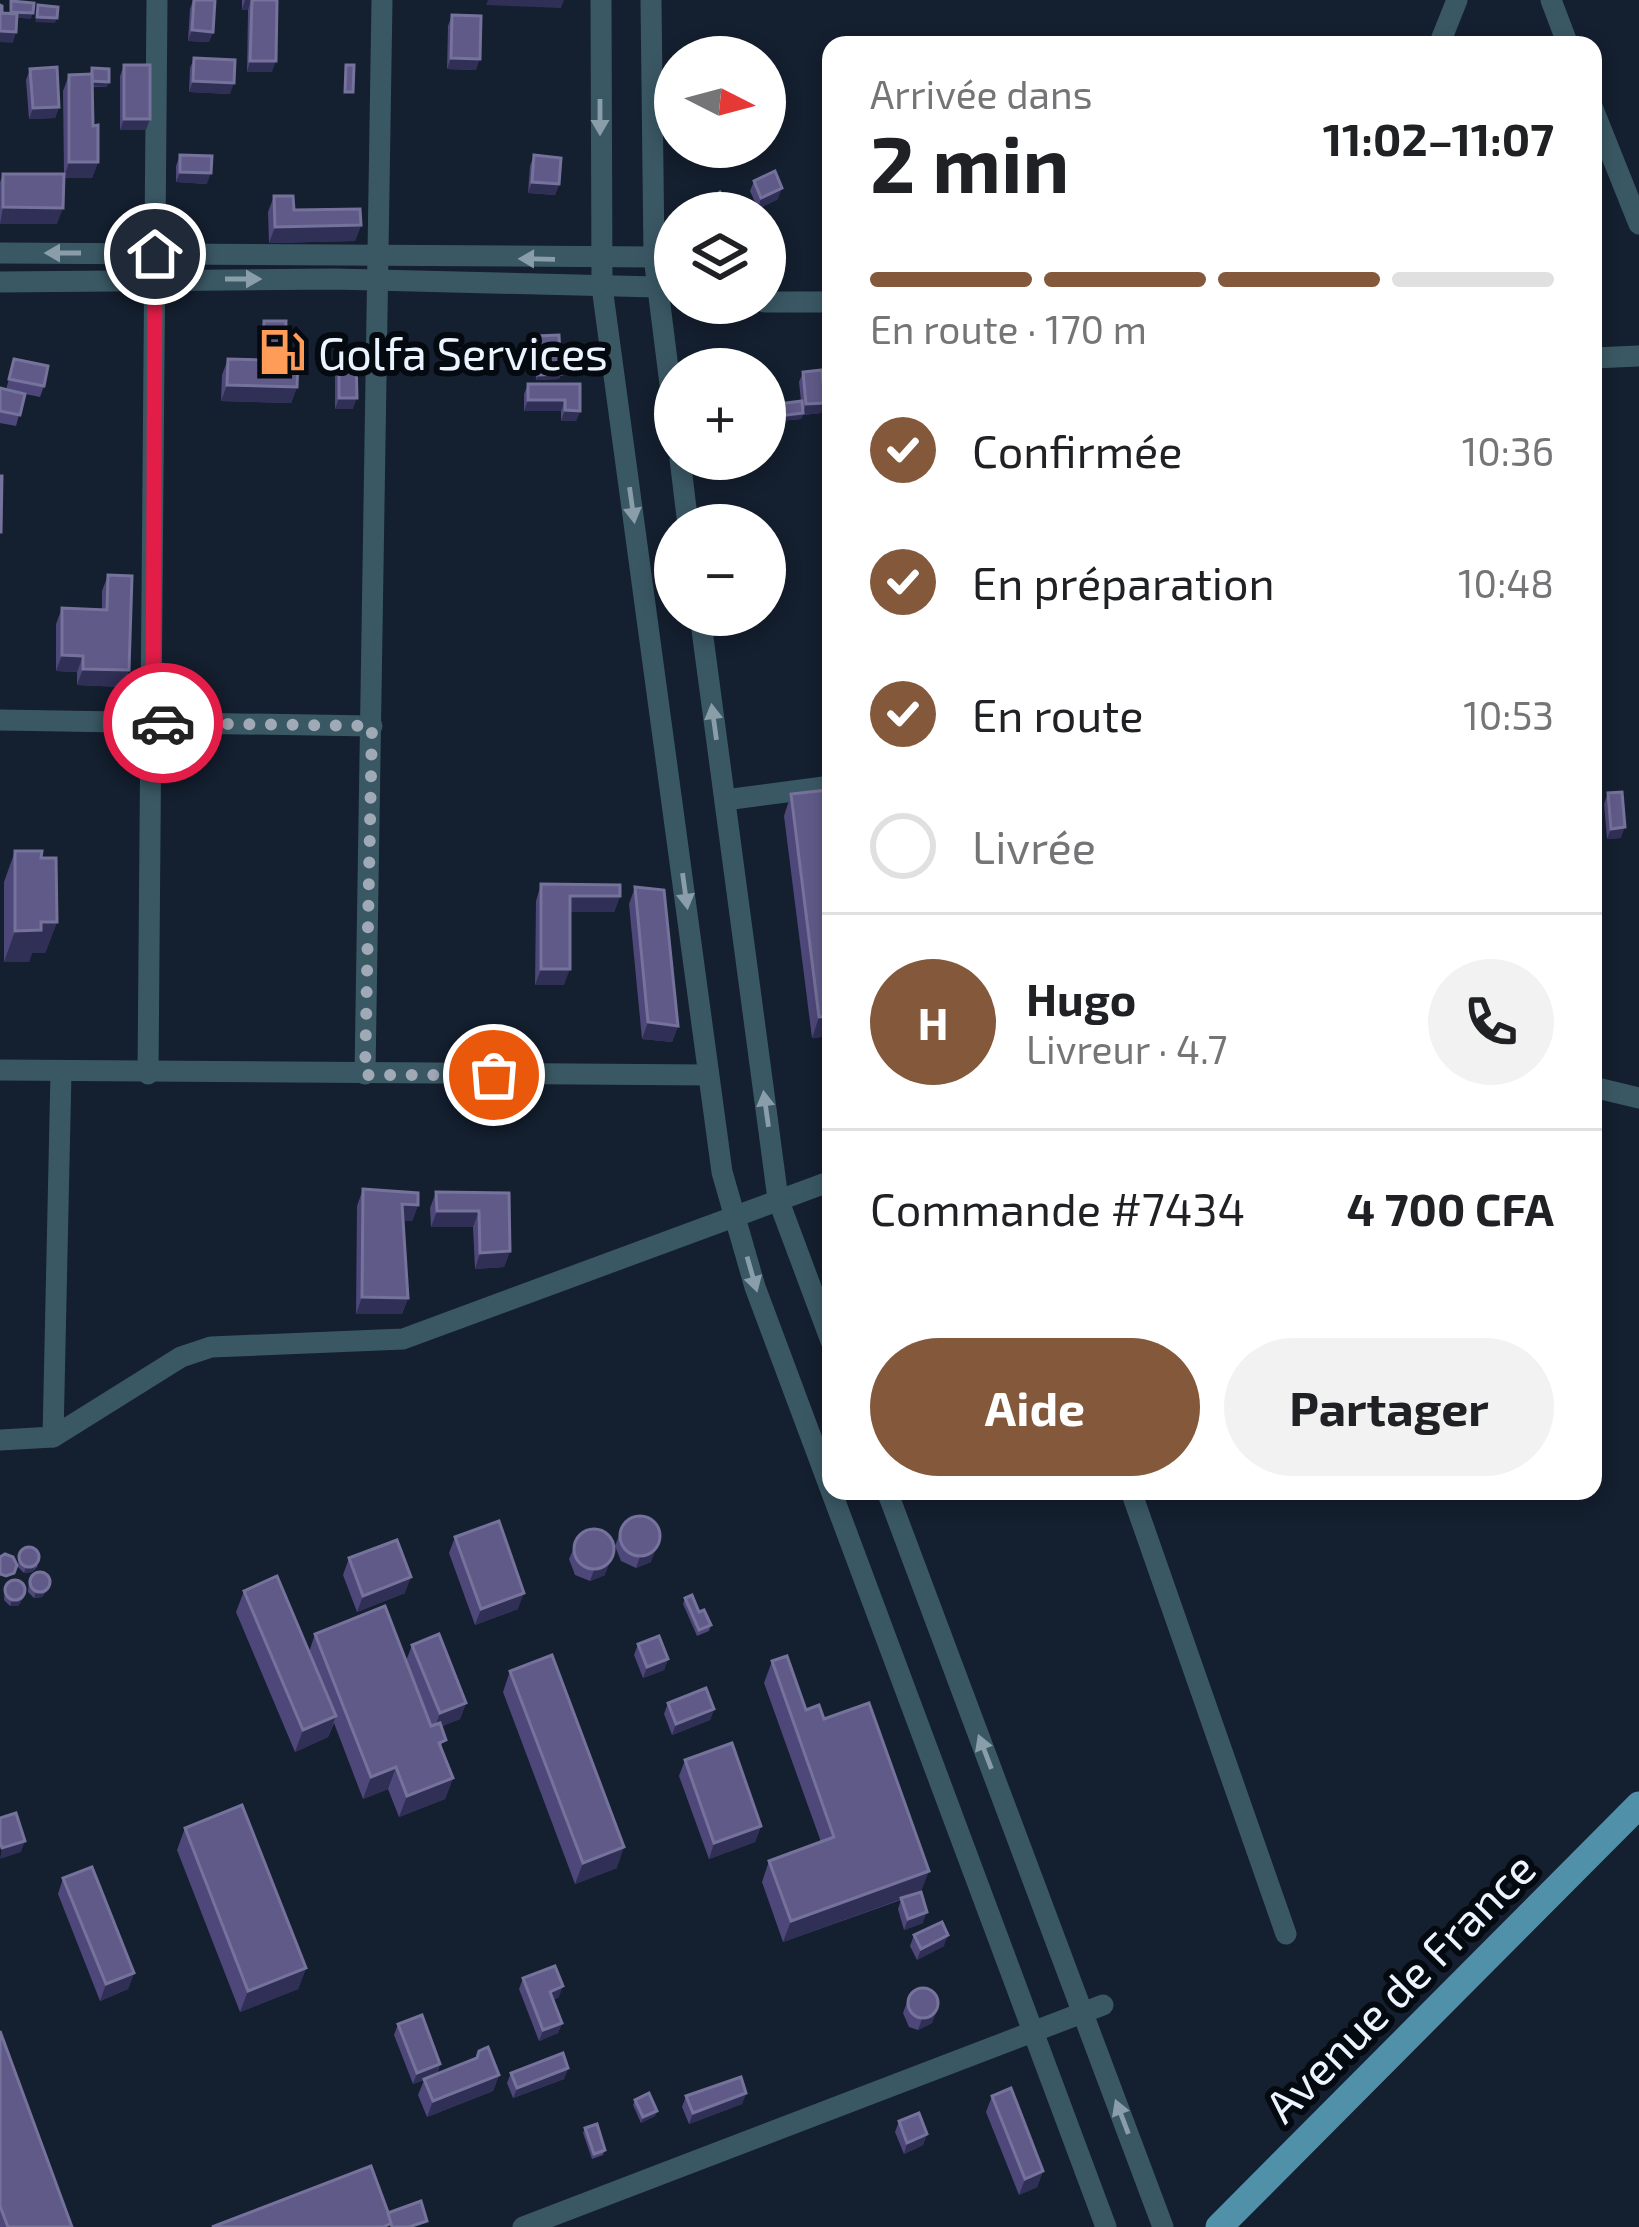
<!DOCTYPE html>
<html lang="fr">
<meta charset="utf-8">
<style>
:root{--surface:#fff;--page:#f2f2f2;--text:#202124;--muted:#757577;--line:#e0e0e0;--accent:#84583b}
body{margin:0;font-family:"Exo 2",sans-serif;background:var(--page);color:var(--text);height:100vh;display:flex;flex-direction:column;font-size:45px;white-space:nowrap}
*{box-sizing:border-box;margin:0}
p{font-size:39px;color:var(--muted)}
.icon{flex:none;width:66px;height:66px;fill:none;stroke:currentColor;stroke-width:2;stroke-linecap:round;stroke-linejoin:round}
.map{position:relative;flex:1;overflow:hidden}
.sheet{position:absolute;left:822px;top:36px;width:780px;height:1464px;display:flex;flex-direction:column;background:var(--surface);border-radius:24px;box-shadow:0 6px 18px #0003}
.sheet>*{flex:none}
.needle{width:78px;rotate:96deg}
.fabs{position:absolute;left:654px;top:36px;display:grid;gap:24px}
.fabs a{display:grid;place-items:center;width:132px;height:132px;border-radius:50%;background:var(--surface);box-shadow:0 6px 18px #0003;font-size:60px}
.pin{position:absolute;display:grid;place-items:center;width:102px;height:102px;color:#fff;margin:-51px;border:6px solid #fff;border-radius:50%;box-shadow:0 3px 12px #0007}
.courier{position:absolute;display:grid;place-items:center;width:120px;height:120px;margin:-60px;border:9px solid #e11d48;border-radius:50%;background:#fff;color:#222;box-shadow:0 3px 15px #0007}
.head em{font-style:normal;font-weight:700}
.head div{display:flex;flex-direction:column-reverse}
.head{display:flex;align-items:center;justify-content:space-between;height:204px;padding:0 48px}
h1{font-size:78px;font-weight:700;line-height:90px}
.bar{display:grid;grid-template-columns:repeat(4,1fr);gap:18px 12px;align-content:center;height:144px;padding:0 48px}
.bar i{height:15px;border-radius:9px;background:var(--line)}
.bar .on{background:var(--accent)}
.bar p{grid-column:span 4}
.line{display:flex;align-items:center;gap:30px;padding:0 48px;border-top:3px solid var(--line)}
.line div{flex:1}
.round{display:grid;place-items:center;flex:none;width:126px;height:126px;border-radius:63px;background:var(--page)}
ol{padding:0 48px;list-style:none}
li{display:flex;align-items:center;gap:36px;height:132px}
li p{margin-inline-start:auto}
li .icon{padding:12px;border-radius:50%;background:var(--accent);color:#fff;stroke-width:4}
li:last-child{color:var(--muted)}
li i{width:66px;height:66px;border:6px solid var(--line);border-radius:50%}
.action{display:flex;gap:24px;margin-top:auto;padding:24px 48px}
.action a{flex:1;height:138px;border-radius:72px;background:var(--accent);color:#fff;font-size:48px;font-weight:700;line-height:138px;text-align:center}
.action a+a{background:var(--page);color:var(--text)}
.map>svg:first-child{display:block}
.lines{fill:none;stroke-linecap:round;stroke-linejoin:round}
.minor{stroke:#3a5864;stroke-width:21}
.major{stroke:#5091a9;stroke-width:27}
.wall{fill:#4e477a}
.shaded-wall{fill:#302f56}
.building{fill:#5f5a88;stroke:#75729b;stroke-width:3}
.oneway{fill:#8a9eaa}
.done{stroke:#a0a9b6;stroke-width:12;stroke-dasharray:0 21.6}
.route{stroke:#e11d48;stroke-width:15}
.labels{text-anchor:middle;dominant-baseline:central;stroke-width:12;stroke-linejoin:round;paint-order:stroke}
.poi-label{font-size:45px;fill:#ecf4ff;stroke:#050910;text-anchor:start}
.street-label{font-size:45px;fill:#ecf4ff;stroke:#050910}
</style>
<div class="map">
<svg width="1639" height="2227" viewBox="0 0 1639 2227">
<rect width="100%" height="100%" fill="#141f2f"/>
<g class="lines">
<g class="minor">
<polyline points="601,0 602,287 722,1172 755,1287 1106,2227"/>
<polyline points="651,0 654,257 675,424"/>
<polyline points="1551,0 1568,45"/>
<polyline points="1439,45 1457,0"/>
<polyline points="1593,109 1639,224"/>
<polyline points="0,253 654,257"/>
<polyline points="0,282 334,279 656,287"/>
<polyline points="765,302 831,302"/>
<polyline points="1593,358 1639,356"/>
<polyline points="680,459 688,525"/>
<polyline points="700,615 778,1199 831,1341"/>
<polyline points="0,720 372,726"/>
<polyline points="725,800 831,786"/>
<polyline points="0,1070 708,1075"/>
<polyline points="148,1074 157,0"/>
<polyline points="365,1074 382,0"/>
<polyline points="1593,1087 1639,1098"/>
<polyline points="53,1437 61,1072"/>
<polyline points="0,1440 53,1437 181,1357 211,1347 403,1339 831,1181"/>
<polyline points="887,1491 1163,2227"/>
<polyline points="1131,1491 1286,1934"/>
<polyline points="523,2227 1103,2005"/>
</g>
<polyline class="major" points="1219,2227 1639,1805"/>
</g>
<g class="wall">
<polygon points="193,0 213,32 209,42 188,41 190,9"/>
<polygon points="242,0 277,0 272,72 247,72 248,10 242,10"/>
<polygon points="452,15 476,70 447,69 448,26"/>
<polygon points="194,58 230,94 189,92 190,68"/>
<polygon points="124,65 150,119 146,130 120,130 120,76"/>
<polygon points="92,68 107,87 92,87 93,126 98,162 92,178 64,178 57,224 0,224 0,182 3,174 64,174 63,91 69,75 90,74"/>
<polygon points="30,69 59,107 55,118 29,119 26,80"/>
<polygon points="180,155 207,184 176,182 176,166"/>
<polygon points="534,155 559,184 555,195 528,193 530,166"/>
<polygon points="754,181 778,199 758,209 750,191"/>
<polygon points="274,196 294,210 361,225 355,241 269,243 268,212"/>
<polygon points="264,321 297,387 291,403 221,401 222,375 228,359 261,360 262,326"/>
<polygon points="536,336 561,374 559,379 536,380 534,341"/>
<polygon points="339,356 353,409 335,409 335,366"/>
<polygon points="14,359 44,386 40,397 25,394 16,426 0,423 0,388 6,390"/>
<polygon points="803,372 821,413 803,415 801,419 769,422 768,410 770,405 801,401 799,382"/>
<polygon points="528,384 580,411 576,421 561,421 561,411 524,411 524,394"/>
<polygon points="108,575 129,670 123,687 77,685 77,672 56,671 56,624 62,608 102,609 102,591"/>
<polygon points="1608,793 1621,838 1607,839 1604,804"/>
<polygon points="791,794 831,1036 812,1038 784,816"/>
<polygon points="15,851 41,858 57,922 45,953 32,953 29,962 4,962 4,882"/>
<polygon points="541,884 620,896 614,912 570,912 564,985 535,985 536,901"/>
<polygon points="635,887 678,1026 672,1042 642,1039 629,904"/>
<polygon points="363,1189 418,1205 412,1221 403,1221 408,1298 402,1314 356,1314 357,1206"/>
<polygon points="436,1192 509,1193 510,1251 504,1267 475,1269 473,1227 431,1227 430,1208"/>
<polygon points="625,1520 651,1562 636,1568 621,1561 615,1546"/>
<polygon points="580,1534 605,1575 590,1581 575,1575 569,1559"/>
<polygon points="455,1537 518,1609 475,1625 449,1553"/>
<polygon points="19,1553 38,1566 32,1572 24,1573 18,1567"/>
<polygon points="349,1558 405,1593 357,1612 343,1575"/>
<polygon points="29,1578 50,1586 42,1597 34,1598 28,1592"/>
<polygon points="5,1586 26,1594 18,1606 10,1606 4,1600"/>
<polygon points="244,1591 309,1652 315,1634 431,1726 432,1726 406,1661 412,1645 466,1703 460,1719 441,1726 442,1751 453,1778 445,1799 399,1817 388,1789 363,1799 334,1723 328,1737 295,1752 236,1612"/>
<polygon points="685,1598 711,1625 709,1631 697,1636 683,1604"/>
<polygon points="638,1644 668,1659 664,1670 643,1678 634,1655"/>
<polygon points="772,1661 806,1710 824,1719 921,1893 923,1923 904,1930 898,1909 901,1900 783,1942 762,1882 769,1861 821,1842 764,1683"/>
<polygon points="510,1671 617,1868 575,1884 503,1692"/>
<polygon points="668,1703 714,1709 710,1720 672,1735 664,1714"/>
<polygon points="685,1760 761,1826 755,1842 709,1859 679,1776"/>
<polygon points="185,1828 306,1968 298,1989 240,2012 177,1850"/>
<polygon points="63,1878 134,1973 128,1989 100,2001 58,1894"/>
<polygon points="914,1935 944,1946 917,1960 910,1946"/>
<polygon points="523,1978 559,1997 553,2000 562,2023 558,2033 539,2041 519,1989"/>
<polygon points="907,2002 936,2012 932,2023 918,2030 909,2027 903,2013"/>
<polygon points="398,2024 440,2064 437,2074 499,2075 493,2091 427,2117 418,2095 424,2080 413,2084 394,2035"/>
<polygon points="0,2031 72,2227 0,2227"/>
<polygon points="568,2068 564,2079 513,2098 507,2083 511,2073"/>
<polygon points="746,2093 742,2104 689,2124 682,2107 686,2096"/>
<polygon points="992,2096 1043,2171 1037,2187 1019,2195 986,2112"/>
<polygon points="635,2100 657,2111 655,2116 641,2123 633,2105"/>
<polygon points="899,2121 927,2134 923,2145 904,2154 895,2132"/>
<polygon points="585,2128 605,2150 603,2155 592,2159 583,2133"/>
</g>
<g class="shaded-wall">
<polygon points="245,0 251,0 248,10 242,10"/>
<polygon points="488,0 564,0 561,8 486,5"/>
<polygon points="11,12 33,13 31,19 9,17"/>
<polygon points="37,17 57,18 55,23 35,22"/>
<polygon points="192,30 213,32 209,42 188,41"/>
<polygon points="0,31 16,32 13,43 0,42"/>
<polygon points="451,58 480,59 476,70 447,69"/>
<polygon points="250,61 276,61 272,72 247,72"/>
<polygon points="92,81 109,82 107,87 90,86"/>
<polygon points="193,81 234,83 230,94 189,92"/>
<polygon points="59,107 55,118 29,119 33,108"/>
<polygon points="124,119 150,119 146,130 120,130"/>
<polygon points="69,162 98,162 92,178 64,178"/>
<polygon points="180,172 211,173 207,184 176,182"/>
<polygon points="532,182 559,184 555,195 528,193"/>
<polygon points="782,188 778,199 758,209 761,198"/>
<polygon points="3,207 63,208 57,224 0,224"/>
<polygon points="361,225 355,241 269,243 275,227"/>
<polygon points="561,374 559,379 536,380 538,375"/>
<polygon points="227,385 297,387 291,403 221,401"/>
<polygon points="339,398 357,398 353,409 335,409"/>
<polygon points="528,400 565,400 561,411 524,411"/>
<polygon points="825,403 821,413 803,415 801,419 769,422 771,417 803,413 806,404"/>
<polygon points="565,410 580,411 576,421 561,421"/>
<polygon points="62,655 83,656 77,672 56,671"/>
<polygon points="83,669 129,670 123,687 77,685"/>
<polygon points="1625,827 1621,838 1607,839 1611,829"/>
<polygon points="570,896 620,896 614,912 564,912"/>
<polygon points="41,922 57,922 45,953 32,953 29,962 4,962 15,931"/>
<polygon points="541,969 570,969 564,985 535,985"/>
<polygon points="831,1016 831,1036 812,1038 819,1017"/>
<polygon points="648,1022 678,1026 672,1042 642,1039"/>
<polygon points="402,1204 418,1205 412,1221 396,1221"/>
<polygon points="437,1211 479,1211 473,1227 431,1227"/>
<polygon points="510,1251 504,1267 475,1269 480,1253"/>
<polygon points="362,1297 408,1298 402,1314 356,1314"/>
<polygon points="661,1536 651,1562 636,1568 640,1557"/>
<polygon points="615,1549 605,1575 590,1581 594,1570"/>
<polygon points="40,1560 32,1572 24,1573 26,1567"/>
<polygon points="411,1577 405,1593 357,1612 363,1596"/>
<polygon points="50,1586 42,1597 34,1598 36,1592"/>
<polygon points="524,1593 518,1609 475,1625 481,1609"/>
<polygon points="26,1594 18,1606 10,1606 12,1600"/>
<polygon points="668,1659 664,1670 643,1678 647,1667"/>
<polygon points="466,1703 460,1719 434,1730 440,1713"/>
<polygon points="714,1709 710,1720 672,1735 676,1724"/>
<polygon points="336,1716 328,1737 295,1752 303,1730"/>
<polygon points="396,1767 388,1789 363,1799 371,1777"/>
<polygon points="453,1778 445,1799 399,1817 407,1796"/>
<polygon points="761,1826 755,1842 709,1859 714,1843"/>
<polygon points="25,1841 21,1852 0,1859 2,1848"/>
<polygon points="624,1847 617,1868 575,1884 583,1863"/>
<polygon points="929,1871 921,1892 783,1942 791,1921"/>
<polygon points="927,1912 923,1923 904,1930 908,1919"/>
<polygon points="948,1935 944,1946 917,1960 921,1949"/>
<polygon points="306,1968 298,1989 240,2012 248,1991"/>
<polygon points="134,1973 128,1989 100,2001 106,1984"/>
<polygon points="563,1986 559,1997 546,2002 550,1992"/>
<polygon points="936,2012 932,2023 918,2030 922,2019"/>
<polygon points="562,2023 558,2033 539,2041 543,2030"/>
<polygon points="440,2064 436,2075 413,2084 417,2073"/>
<polygon points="568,2068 564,2079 513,2098 517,2088"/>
<polygon points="499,2075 493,2091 427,2117 433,2101"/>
<polygon points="746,2093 742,2104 689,2124 693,2113"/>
<polygon points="657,2111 655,2116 641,2123 643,2117"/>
<polygon points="927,2134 923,2145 904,2154 907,2143"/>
<polygon points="1043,2171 1037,2187 1019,2195 1025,2179"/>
</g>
<g class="building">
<polygon points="194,0 215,0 213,32 192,30"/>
<polygon points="252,0 277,0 276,61 250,61"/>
<polygon points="11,1 34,3 33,13 11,12"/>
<polygon points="0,5 2,6 2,13 17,14 16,32 0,31"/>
<polygon points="38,5 58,7 57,18 37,17"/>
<polygon points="452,15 481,16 480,59 451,58"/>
<polygon points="194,58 235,60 234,83 193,81"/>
<rect x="124" y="65" width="26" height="54"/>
<polygon points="346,65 354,65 353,92 345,92"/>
<polygon points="57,67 59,107 33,108 30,69"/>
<polygon points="92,68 109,69 109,82 92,81"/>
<polygon points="92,74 93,126 98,125 98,162 69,162 69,75"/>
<polygon points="180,155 212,156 211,173 180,172"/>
<polygon points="534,155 561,158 559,184 532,182"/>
<polygon points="775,171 782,188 761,198 754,181"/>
<polygon points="3,174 64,174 63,208 3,207"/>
<polygon points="720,192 737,213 695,213"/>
<polygon points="274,196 293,196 294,210 360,209 361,225 275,227"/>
<polygon points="264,321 286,321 285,360 263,360"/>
<polygon points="559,335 561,374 538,375 536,336"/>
<polygon points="339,356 356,356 357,398 339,398"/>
<polygon points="14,359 48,366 44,386 9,379"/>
<polygon points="228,359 298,361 297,387 227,385"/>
<polygon points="822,370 825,403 806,404 803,372"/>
<polygon points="528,384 580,384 580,411 565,410 565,400 528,400"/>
<polygon points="0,388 25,394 20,415 0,411"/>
<polygon points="802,401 803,413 771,417 770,405"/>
<polygon points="0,476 2,476 1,532 0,532"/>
<polygon points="108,575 132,576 129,670 83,669 83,656 62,655 62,608 107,610"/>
<polygon points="828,790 831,816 831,1016 819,1017 791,794"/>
<polygon points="1622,792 1625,827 1611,829 1608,793"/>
<polygon points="15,851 42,851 41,858 56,858 57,922 41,922 41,930 15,931"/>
<polygon points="541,884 620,885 620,896 570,896 570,969 541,969"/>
<polygon points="635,887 664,890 678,1026 648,1022"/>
<polygon points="363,1189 418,1193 418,1205 402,1204 408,1298 362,1297"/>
<polygon points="436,1192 509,1193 510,1251 480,1253 479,1211 437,1211"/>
<circle cx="640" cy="1536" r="20"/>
<polygon points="499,1521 524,1593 481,1609 455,1537"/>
<circle cx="594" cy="1549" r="20"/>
<polygon points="397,1540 411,1577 363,1596 349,1558"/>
<circle cx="29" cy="1557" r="10"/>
<polygon points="5,1554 13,1557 17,1565 14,1573 6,1576 0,1574 0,1557"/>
<circle cx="40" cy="1582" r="10"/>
<polygon points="277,1576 336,1716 303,1730 244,1591"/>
<circle cx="15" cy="1590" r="10"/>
<polygon points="692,1595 699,1612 704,1610 711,1625 699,1630 685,1598"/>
<polygon points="385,1606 431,1726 440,1723 446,1740 439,1743 453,1778 407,1796 396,1767 371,1777 315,1634"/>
<polygon points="439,1634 466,1703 440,1713 412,1645"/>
<polygon points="659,1636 668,1659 647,1667 638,1644"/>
<polygon points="552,1655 624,1847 583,1863 510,1671"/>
<polygon points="787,1656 806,1710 819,1705 824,1719 869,1703 929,1871 791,1921 769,1861 834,1837 772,1661"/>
<polygon points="706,1688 714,1709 676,1724 668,1703"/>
<polygon points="732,1743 761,1826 714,1843 685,1760"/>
<polygon points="242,1805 306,1968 248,1991 185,1828"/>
<polygon points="16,1813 25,1841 2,1848 0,1842 0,1818"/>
<polygon points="92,1867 134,1973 106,1984 63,1878"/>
<polygon points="921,1892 927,1912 908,1919 901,1898"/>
<polygon points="942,1922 948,1935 921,1949 914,1935"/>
<polygon points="555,1966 563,1986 550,1992 562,2023 543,2030 523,1978"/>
<circle cx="923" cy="2003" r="15"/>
<polygon points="422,2015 440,2064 417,2073 398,2024"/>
<polygon points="0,2031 72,2227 8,2227 0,2206"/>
<polygon points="488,2047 499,2075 433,2101 424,2079 477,2058 479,2051"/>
<polygon points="563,2053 568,2068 517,2088 511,2073"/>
<polygon points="741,2077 746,2093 693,2113 686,2096"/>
<polygon points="1011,2088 1043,2171 1025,2179 992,2096"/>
<polygon points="649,2093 657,2111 643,2117 635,2100"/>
<polygon points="919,2113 927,2134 907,2143 899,2121"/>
<polygon points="597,2124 605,2150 594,2154 585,2128"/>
<polygon points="371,2166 392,2223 383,2227 212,2227"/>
<polygon points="421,2201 427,2221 409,2227 392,2227 388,2213"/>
</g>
<defs><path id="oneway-solid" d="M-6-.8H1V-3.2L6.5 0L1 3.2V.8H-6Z" transform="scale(3)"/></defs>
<g class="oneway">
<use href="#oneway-solid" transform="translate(600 117) rotate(90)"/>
<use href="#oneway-solid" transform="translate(63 253) rotate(-180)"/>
<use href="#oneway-solid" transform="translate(537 259) rotate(-179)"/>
<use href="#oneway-solid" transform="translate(243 279)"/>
<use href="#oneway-solid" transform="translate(632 505) rotate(82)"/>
<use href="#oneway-solid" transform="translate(714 722) rotate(-98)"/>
<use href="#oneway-solid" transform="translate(685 891) rotate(82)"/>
<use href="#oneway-solid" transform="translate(766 1109) rotate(-98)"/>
<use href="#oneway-solid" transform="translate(752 1274) rotate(74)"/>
<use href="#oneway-solid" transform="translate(985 1752) rotate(-111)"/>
<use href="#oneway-solid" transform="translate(1122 2117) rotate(-111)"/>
</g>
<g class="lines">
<polyline class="done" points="163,723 372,726 365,1075 494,1075"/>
<polyline class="route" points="155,254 153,723 163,723"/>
</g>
<defs>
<symbol id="fuel-bare" viewBox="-9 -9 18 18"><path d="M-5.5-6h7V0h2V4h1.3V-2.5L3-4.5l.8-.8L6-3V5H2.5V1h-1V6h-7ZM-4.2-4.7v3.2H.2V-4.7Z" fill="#fe9c58" stroke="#050910" stroke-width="2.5" paint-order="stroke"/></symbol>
</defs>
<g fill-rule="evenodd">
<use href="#fuel-bare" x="249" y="319" width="66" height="66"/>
</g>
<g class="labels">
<g class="poi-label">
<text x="318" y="352">Golfa Services</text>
</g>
<g class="street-label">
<text transform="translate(1399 1986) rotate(-45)">Avenue de France</text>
</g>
</g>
</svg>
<div class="fabs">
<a><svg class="needle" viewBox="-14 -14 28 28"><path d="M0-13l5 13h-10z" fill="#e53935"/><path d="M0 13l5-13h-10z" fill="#757577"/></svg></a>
<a><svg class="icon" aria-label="layers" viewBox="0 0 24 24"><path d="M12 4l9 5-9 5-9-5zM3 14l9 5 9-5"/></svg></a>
<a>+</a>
<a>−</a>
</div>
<div class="pin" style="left:494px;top:1075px;background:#ea580c"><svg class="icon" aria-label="bag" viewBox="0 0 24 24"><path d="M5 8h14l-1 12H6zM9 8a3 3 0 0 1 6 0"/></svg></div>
<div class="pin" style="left:155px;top:254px;background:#1f2937"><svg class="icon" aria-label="home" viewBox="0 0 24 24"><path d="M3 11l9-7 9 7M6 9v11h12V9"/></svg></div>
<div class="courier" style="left:163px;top:723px"><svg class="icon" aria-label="car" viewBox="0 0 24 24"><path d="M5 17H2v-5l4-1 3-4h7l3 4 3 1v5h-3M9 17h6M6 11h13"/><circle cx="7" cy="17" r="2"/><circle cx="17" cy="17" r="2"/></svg></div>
<section class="sheet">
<div class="head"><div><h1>2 min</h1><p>Arrivée dans</p></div><em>11:02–11:07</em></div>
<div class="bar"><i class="on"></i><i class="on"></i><i class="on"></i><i></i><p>En route · 170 m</p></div>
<ol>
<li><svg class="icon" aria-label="check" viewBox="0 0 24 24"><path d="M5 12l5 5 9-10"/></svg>Confirmée<p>10:36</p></li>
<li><svg class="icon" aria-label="check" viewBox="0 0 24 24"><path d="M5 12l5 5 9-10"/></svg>En préparation<p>10:48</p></li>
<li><svg class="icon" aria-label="check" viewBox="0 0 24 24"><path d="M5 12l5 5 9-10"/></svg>En route<p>10:53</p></li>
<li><i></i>Livrée</li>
</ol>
<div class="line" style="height:216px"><b class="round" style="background:var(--accent);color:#fff">H</b><div><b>Hugo</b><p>Livreur · 4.7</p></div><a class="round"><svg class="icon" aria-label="phone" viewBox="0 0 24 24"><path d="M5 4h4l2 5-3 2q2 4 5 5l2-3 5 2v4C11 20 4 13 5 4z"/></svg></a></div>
<div class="line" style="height:156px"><div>Commande #7434</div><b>4 700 CFA</b></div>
<div class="action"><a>Aide</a><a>Partager</a></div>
</section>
</div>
